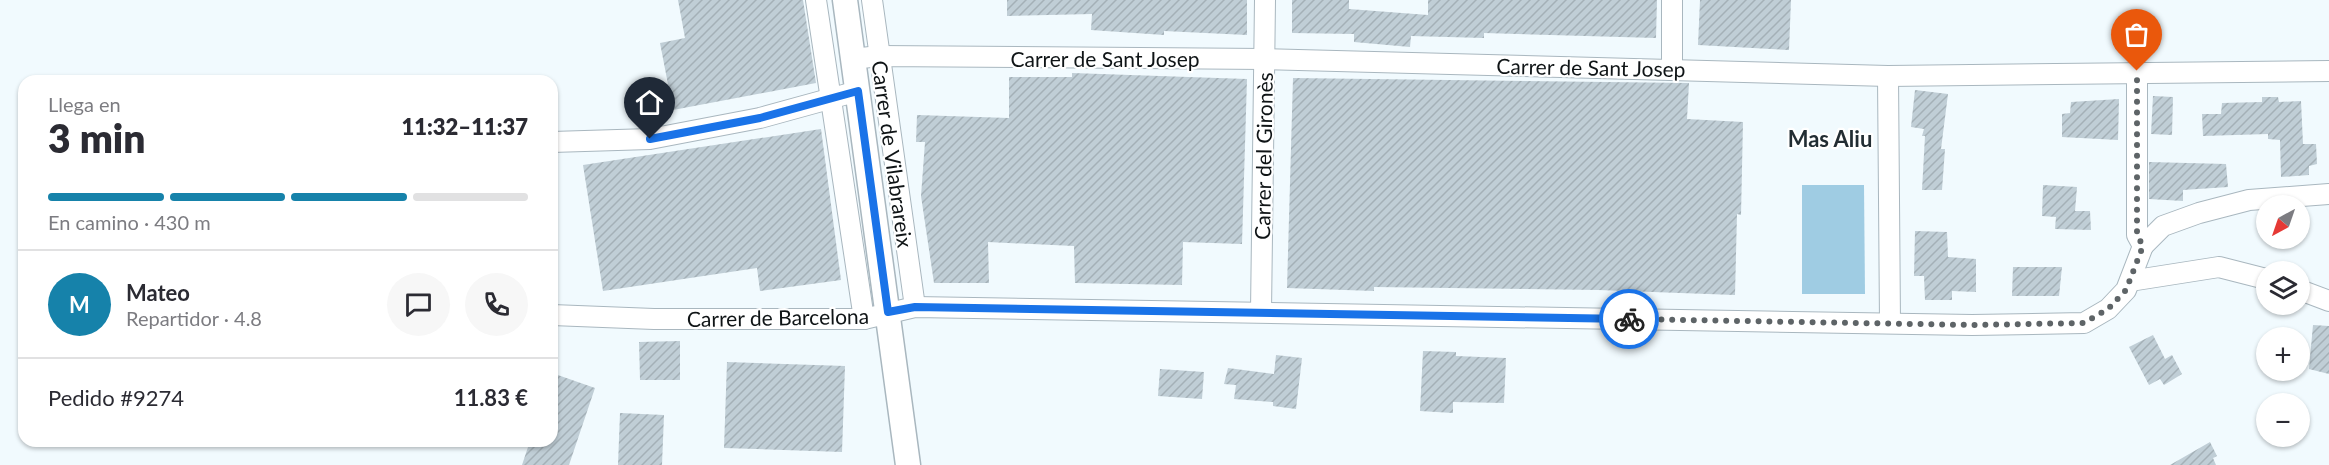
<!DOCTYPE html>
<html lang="es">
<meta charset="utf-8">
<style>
:root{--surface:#fff;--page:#f7f7f7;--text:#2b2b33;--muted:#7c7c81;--line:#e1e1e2;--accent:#1682aa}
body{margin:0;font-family:Lato,sans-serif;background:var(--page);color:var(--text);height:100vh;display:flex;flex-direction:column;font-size:22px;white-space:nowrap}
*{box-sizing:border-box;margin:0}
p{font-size:20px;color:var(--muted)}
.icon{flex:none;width:33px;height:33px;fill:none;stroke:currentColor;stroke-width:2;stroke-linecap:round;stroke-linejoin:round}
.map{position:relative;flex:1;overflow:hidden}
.drawer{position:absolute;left:18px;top:75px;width:540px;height:372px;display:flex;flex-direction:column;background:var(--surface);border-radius:18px;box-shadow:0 2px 4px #0004}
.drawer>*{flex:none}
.needle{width:39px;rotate:220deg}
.buttons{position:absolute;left:2256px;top:195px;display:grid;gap:12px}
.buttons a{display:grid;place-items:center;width:54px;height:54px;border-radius:50%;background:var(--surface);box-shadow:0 2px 4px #0004;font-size:30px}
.pin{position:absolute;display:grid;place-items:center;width:51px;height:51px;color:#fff;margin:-62px -26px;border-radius:50% 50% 50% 0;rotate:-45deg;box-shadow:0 0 6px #0007}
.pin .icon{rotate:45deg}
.courier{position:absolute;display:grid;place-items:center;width:60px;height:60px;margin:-30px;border:4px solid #1a73e8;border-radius:50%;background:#fff;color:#222;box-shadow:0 2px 8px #0007}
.head em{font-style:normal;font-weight:800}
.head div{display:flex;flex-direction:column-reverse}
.head{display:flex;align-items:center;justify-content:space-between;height:102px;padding:0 30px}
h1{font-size:39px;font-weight:800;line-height:45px}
.bar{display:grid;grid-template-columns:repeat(4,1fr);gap:9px 6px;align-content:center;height:72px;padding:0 30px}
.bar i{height:8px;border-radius:4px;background:var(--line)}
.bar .on{background:var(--accent)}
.bar p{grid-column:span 4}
.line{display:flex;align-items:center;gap:15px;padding:0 30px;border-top:2px solid var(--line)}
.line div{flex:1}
.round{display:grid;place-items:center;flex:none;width:63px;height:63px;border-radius:32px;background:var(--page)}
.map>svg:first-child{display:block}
.green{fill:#9fcce3}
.building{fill:url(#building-hatch)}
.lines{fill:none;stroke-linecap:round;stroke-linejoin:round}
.minor-casing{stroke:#a9b7bf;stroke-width:22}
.tertiary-casing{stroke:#a9b7bf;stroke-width:27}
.minor{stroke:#fff;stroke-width:20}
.tertiary{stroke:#fff;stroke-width:24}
.done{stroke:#5e6467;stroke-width:6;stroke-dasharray:0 10.8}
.route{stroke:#1a73e8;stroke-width:8}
.labels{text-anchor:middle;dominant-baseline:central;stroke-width:4.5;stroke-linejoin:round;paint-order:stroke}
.street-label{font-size:21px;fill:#0f1416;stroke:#fff}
.neighbourhood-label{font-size:22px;font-weight:bold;fill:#222d33;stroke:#fff}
</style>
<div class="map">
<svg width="2329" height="465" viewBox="0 0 2329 465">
<defs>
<pattern id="building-hatch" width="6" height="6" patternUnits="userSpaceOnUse" patternTransform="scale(1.5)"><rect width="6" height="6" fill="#c0ced6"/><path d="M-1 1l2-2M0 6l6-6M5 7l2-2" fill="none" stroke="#a4b0b7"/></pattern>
</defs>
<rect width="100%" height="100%" fill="#f1fafe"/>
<polygon class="green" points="1802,185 1864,185 1865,294 1802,294"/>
<g class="building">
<polygon points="678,0 803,0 816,83 673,110 660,43 685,38"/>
<polygon points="1007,0 1247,0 1247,35 1164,31 1164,35 1091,30 1092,14 1007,16"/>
<polygon points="1292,0 1349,0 1349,9 1428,15 1428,0 1657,0 1656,38 1484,33 1484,38 1411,36 1410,47 1354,42 1354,34 1292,33"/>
<polygon points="1700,0 1791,0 1789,50 1698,45"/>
<polygon points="1072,73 1247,79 1242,244 1183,242 1182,285 1075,283 1074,246 988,242 989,283 934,283 921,196 925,142 916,142 917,115 1009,118 1009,77 1072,77"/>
<polygon points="1293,78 1689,83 1687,119 1743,122 1741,215 1737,214 1735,295 1598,290 1374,287 1374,291 1287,288"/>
<polygon points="1915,90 1948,94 1941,149 1945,149 1942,190 1922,190 1925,136 1922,136 1924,129 1911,127"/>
<polygon points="2153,96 2173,97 2172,135 2151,134"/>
<polygon points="2262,97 2278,97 2279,102 2301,101 2303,144 2316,144 2317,164 2309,166 2309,175 2281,177 2280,140 2268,139 2268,134 2203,136 2202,114 2221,114 2222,103 2262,102"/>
<polygon points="2119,99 2118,140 2062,137 2062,114 2070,113 2071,102"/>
<polygon points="821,129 841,280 760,291 757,268 603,291 583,165"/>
<polygon points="2149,162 2226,164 2228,187 2183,190 2183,201 2149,199"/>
<polygon points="2043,185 2077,187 2075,211 2090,211 2091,230 2055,229 2056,217 2042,216"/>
<polygon points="1915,231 1947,232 1948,257 1976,259 1976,292 1952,291 1952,300 1925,300 1924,276 1914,276"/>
<polygon points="2013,267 2062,267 2059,296 2012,296"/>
<polygon points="2313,325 2329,326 2329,374 2309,369"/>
<polygon points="2153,335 2165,359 2172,355 2182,374 2164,385 2160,379 2149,385 2129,347"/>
<polygon points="680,341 680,380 640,380 639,342"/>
<polygon points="1423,351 1456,352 1456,356 1506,358 1504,403 1453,402 1453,413 1420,411"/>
<polygon points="1276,355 1302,358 1296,409 1273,406 1273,402 1234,399 1236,385 1224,384 1228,368 1274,374"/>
<polygon points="727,362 845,366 842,452 724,448"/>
<polygon points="1160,369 1204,372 1202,399 1158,396"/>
<polygon points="552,373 595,388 569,465 522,465 530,441 552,441"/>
<polygon points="620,413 664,415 662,465 618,465"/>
<polygon points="2210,442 2217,456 2213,458 2216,465 2170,465"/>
</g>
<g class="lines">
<defs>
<g id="minor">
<polyline points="816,0 864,319"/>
<polyline points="872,0 915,307"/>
<polyline points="1672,0 1672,69"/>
<polyline points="853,59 879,56 1265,59 1888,76 2329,71"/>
<polyline points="1888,76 1890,323"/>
<polyline points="552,142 650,139 760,118 858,91"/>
<polyline points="2143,246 2163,226 2199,213 2249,200 2329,194"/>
<polyline points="2130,281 2219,267 2266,279"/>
<polyline points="2300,290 2329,301"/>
<polyline points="1261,312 1265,0"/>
<polyline points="552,315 654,319 864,319 915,307 1972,325 2084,323 2108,309 2126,290 2143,246 2137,235 2137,71"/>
</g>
<polyline id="tertiary" points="845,0 908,465"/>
</defs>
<use href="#minor" class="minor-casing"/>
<use href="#tertiary" class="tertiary-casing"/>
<use href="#minor" class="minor"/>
<use href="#tertiary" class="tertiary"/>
</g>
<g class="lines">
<polyline class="done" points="1629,319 1972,325 2084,323 2108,309 2126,290 2143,246 2137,235 2137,71"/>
<polyline class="route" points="650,139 760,118 858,91 888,312 915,307 1629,319"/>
</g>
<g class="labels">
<g class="street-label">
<text x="1105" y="58">Carrer de Sant Josep</text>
<text transform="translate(1591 67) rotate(1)">Carrer de Sant Josep</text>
<text transform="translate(893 154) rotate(82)">Carrer de Vilabrareix</text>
<text transform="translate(1263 156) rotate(-89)">Carrer del Gironès</text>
<text transform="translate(778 317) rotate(-1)">Carrer de Barcelona</text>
</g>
<g class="neighbourhood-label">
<text x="1830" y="138">Mas Aliu</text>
</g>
</g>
</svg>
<div class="buttons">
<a><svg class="needle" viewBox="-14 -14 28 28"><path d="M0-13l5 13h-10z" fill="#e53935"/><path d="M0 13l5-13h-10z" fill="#7c7c81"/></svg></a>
<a><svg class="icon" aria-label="layers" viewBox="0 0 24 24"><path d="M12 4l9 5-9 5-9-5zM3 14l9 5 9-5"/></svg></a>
<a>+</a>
<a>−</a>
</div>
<div class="pin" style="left:2137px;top:71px;background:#ea580c"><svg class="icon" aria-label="bag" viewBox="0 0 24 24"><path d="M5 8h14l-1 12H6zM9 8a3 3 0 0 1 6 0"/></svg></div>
<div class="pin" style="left:650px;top:139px;background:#1f2937"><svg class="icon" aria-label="home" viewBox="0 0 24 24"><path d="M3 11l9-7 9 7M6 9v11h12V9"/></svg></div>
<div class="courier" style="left:1629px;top:319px"><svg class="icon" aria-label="bike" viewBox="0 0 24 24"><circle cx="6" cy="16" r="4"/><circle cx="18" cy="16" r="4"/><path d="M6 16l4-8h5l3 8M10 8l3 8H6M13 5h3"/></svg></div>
<section class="drawer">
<div class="head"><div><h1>3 min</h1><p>Llega en</p></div><em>11:32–11:37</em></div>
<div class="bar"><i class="on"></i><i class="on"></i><i class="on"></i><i></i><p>En camino · 430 m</p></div>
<div class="line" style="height:108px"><b class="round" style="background:var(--accent);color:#fff">M</b><div><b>Mateo</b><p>Repartidor · 4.8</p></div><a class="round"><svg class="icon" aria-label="chat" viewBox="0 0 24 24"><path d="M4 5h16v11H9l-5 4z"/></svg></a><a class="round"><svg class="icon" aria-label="phone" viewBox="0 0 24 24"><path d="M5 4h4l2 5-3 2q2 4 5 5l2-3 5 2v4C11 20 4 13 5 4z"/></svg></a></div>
<div class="line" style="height:78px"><div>Pedido #9274</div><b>11.83 €</b></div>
</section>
</div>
